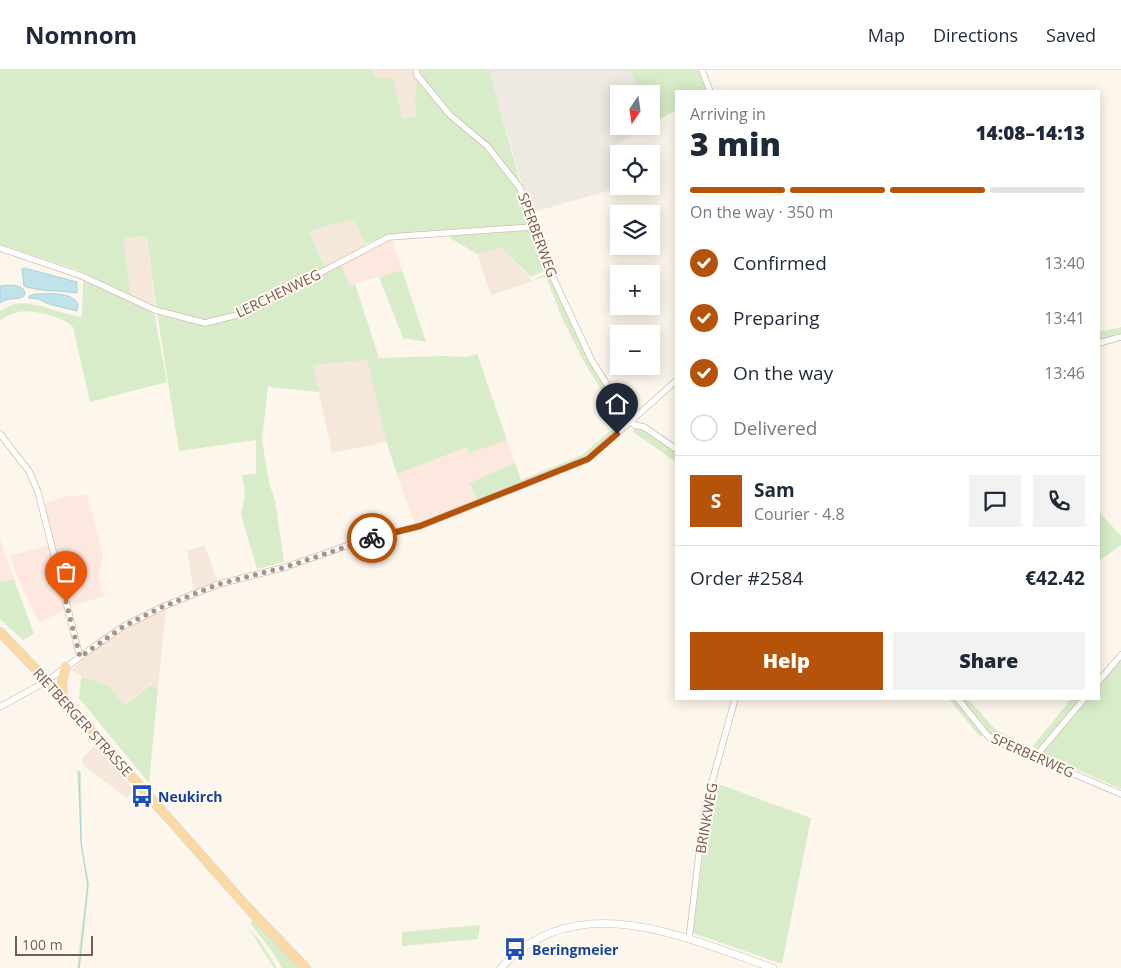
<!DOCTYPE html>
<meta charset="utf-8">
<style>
:root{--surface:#fff;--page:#f2f2f3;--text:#1f2937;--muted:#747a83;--line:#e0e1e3;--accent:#b45309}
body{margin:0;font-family:"Open Sans",sans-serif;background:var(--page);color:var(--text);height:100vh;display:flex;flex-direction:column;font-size:19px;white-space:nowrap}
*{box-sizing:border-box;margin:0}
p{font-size:16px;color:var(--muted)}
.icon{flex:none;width:28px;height:28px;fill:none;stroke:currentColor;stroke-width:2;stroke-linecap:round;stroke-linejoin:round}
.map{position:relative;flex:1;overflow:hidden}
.details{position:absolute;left:675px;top:20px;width:425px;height:610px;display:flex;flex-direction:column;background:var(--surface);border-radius:0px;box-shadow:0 2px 12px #0003}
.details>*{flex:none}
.needle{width:32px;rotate:193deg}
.fabs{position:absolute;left:610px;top:15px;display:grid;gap:10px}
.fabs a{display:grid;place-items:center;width:50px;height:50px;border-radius:0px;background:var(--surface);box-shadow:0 2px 12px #0003;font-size:25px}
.scale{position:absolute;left:15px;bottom:12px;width:78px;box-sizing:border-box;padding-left:5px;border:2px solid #7a5c4d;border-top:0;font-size:14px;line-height:18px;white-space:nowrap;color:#7a5c4d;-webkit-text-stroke:4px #fffaf3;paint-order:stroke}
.pin{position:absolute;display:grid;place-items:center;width:42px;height:42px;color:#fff;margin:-51px -21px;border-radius:50% 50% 50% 0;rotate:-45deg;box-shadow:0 0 5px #0007}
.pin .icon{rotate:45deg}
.courier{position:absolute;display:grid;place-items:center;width:50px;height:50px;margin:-25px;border:4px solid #b45309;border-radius:50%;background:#fff;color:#222;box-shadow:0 1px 6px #0007}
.summary em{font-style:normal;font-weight:800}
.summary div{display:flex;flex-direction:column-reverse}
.summary{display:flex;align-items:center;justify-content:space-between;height:85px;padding:0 15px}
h1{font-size:32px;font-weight:800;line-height:38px}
.bar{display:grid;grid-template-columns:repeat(4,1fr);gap:8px 5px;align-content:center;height:60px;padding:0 15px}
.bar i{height:6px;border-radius:4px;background:var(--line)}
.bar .current{background:var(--accent)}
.bar p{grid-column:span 4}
.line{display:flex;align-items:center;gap:12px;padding:0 15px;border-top:1px solid var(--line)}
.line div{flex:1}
.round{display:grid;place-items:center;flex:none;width:52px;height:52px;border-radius:0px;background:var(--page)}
ol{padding:0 15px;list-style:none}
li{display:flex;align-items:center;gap:15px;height:55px}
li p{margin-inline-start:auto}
li .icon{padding:5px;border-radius:50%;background:var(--accent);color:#fff;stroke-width:4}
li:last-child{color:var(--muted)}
li i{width:28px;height:28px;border:2px solid var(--line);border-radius:50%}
.primary-button{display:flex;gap:10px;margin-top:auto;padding:10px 15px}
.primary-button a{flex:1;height:58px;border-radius:0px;background:var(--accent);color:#fff;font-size:20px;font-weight:800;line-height:58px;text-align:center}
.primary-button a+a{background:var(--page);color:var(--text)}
header{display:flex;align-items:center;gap:30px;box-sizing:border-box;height:70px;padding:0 25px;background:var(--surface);border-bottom:1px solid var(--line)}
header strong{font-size:24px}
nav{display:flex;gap:28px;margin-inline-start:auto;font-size:18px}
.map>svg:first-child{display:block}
.residential{fill:#f5e8da}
.commercial{fill:#fde8e0}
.industrial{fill:#efe9e4}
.green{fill:#d8ecc9}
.water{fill:#bfe3e8;stroke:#a5d3da}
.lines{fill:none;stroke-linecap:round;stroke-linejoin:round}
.stream{stroke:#a5d3da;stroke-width:1}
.minor-casing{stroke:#d1beb0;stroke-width:7}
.tertiary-casing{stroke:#d1beb0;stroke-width:8}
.primary-casing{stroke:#dad1cd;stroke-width:10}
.minor{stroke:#fff;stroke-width:5.5}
.tertiary{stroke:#fff;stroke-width:7}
.primary{stroke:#fbd9a5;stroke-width:9}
.done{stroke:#a89285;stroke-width:5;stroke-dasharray:0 9}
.route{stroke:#b45309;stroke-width:6}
.labels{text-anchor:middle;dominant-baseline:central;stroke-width:4;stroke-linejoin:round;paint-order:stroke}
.street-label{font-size:14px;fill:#7a5c4d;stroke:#fffaf3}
.transit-label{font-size:14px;font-weight:bold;fill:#164399;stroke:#fffaf3;text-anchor:start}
</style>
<header>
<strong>Nomnom</strong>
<nav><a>Map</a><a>Directions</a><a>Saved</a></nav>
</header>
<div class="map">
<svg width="1121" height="898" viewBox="0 0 1121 898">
<rect width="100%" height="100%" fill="#fdf6ec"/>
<g class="residential">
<polygon points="372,0 414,0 418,8 414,30 417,46 402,48 393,8 375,8"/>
<polygon points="354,149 366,176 326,198 309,162 326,156"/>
<polygon points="147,166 155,238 131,227 122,168"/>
<polygon points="501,178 533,211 491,225 477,184"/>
<polygon points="367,290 386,372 332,383 313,295"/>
<polygon points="205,476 217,511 194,521 187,480"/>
<polygon points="166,539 158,618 150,614 125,636 109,616 83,607 71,600 98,577 136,554"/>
<polygon points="94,676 134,719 127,728 83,695 82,689"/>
</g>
<g class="commercial">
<polygon points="392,170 402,200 349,215 341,193 378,174"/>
<polygon points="507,370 515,393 469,413 479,432 415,455 397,404 467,376 470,383"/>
<polygon points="87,425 103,484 98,506 104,526 75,535 39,553 23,520 10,486 53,474 42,434 68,426"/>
<polygon points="0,469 14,509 0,512"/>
</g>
<polygon class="industrial" points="489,0 629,0 641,24 619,24 619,56 648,56 615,75 619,87 619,116 625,116 530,143"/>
<g class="green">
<path d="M0 0H372L375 8H393L402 48 417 46 414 30 419 3 417 0H489L521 115 519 117 527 152 525 156 389 165 365 174 354 149 326 156 309 162 325 197 290 217 341 193 349 215 355 214 379 288 445 286 466 287 477 284 507 370 470 383 467 377 397 404 386 371 367 290 313 295 319 322 268 317 262 370 269 413 275 430 284 492 257 499 241 445 245 424 242 405 256 404V370L179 381C168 309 155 238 147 166L123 168 131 225 78 200 0 174Z"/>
<polygon points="629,0 698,0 707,21 676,21 676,40 655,52 651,44 651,24 641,24"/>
<polygon points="531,160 548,199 531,207 501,178 477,184 450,168 449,166"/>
<polygon points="402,200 426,272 403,268 379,207"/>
<polygon points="549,203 567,243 628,351 586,388 479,432 469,413 515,393 521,410 582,385 617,355 619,349 584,292 562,248 546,207 532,210"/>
<path d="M83 209 154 242 167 312 90 332 73 257C63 247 32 239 18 242 12 243 6 247 0 250V241C4 239 10 235 14 234 37 230 60 245 82 247Z"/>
<polygon points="1121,257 1121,264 1099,270 1099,262"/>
<polygon points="635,357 643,359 676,382 676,392 633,362"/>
<polygon points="1099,442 1121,466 1121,475 1099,491"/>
<polygon points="14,509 34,564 23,570 0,549 0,512"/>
<polygon points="1121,587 1121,719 1046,686 1046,683 1041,682 1086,629 1099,629 1099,613"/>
<polygon points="83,607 109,616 125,636 150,615 158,618 149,713 79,628 81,608"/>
<polygon points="949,629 956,629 984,665 980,667"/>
<polygon points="960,629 968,629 995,659 1032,679 1029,683 989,664"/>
<polygon points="1071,629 1081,630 1038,680 1033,676"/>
<polygon points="77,700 81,702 82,775 89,814 80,898 77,898 87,814 81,774"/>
<polygon points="716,713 811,748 782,894 693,863 708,742"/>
<polygon points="253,850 299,898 282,898 274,884 250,853"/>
<polygon points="480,855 478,869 402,876 402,862"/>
<polygon points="247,856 260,871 277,898 274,898"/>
</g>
<g class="water">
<path d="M24 198 77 212V223C59 220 40 222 24 216L22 199Z"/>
<path d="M14 215 22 218 25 222 24 226C16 231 10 226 0 233V216Z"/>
<path d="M35 224C50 224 68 221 78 233L77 241 49 234 38 229 29 228V226Z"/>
</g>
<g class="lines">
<polyline class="stream" points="79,898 88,815 81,774 79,703"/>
<defs>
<g id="minor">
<polyline points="416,0 417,5 450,45 487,76 520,118 532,157 550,201 592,291 631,352 634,355 644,357 676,379"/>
<polyline points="702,0 710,21"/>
<polyline points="0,178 82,206 155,240 205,253 241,244 389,167 532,157"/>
<polyline points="1099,273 1121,267"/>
<polyline points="0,364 29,401 38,422 80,587"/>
<polyline points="1099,611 1121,585"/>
<polyline points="958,629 987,665 992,669 1121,724"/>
<polyline points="0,637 47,611 95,576 124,556 162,537 219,514 286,497 363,470 420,456 588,389 676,311"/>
<polyline points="1035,687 1084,629"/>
<polyline points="689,869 704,741 735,629"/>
</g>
<path id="tertiary" d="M501 898C575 815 686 868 773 898"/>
<g id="primary">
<polyline points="0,562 47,611 248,838 306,898"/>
<polyline points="63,629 62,610 66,597"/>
</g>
</defs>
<use href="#minor" class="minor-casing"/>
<use href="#tertiary" class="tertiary-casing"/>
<use href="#primary" class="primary-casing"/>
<use href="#minor" class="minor"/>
<use href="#tertiary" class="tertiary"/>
<use href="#primary" class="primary"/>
</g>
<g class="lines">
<polyline class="done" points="66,532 80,587 124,556 162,537 219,514 286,497 372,468"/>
<polyline class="route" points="372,468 420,456 588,389 617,364"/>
</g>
<defs>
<symbol id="bus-bare" viewBox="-9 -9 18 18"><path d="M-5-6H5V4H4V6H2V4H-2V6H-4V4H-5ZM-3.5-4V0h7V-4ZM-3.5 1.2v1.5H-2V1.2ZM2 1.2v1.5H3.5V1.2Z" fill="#1a4fb4" stroke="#fffaf3" stroke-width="2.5" paint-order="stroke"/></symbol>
</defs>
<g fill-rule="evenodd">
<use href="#bus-bare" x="126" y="710" width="32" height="32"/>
<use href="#bus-bare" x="499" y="863" width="32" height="32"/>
</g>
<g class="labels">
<g class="street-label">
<text transform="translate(538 165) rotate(70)">SPERBERWEG</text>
<text transform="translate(278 223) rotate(-26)">LERCHENWEG</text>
<text transform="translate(83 652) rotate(48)">RIETBERGER STRASSE</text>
<text transform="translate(1033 685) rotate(24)">SPERBERWEG</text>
<text transform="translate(706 748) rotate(-80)">BRINKWEG</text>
</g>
<g class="transit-label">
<text x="158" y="726">Neukirch</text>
<text x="532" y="879">Beringmeier</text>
</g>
</g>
</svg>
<div class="fabs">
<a><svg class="needle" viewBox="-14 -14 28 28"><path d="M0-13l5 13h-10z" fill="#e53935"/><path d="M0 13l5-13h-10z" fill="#747a83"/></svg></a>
<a><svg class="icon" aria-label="locate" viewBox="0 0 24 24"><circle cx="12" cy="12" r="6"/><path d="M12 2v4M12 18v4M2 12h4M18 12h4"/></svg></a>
<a><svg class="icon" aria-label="layers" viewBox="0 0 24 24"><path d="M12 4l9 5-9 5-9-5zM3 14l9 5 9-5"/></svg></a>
<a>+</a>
<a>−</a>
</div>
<div class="scale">100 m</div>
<div class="pin" style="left:66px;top:532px;background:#ea580c"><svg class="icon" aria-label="bag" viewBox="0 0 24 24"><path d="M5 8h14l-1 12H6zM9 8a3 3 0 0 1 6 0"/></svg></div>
<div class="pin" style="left:617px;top:364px;background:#1f2937"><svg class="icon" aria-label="home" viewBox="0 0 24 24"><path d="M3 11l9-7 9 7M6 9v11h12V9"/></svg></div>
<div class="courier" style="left:372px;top:468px"><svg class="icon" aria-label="bike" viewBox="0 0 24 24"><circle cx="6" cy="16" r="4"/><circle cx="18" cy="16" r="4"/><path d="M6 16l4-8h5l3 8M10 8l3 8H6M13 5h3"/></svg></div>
<section class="details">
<div class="summary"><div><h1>3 min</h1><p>Arriving in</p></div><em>14:08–14:13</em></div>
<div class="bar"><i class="current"></i><i class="current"></i><i class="current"></i><i></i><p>On the way · 350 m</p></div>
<ol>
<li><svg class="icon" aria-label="check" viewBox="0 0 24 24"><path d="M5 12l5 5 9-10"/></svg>Confirmed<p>13:40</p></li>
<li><svg class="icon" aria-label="check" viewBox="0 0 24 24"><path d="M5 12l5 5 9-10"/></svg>Preparing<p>13:41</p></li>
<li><svg class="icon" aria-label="check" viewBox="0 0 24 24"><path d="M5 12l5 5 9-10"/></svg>On the way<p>13:46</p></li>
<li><i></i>Delivered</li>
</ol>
<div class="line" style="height:90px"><b class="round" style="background:var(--accent);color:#fff">S</b><div><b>Sam</b><p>Courier · 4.8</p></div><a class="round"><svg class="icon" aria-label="chat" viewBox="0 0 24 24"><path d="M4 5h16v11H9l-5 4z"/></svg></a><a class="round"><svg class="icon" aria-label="phone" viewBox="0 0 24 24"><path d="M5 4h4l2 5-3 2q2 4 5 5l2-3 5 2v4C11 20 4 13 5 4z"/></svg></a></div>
<div class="line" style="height:65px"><div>Order #2584</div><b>€42.42</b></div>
<div class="primary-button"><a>Help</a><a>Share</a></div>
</section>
</div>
